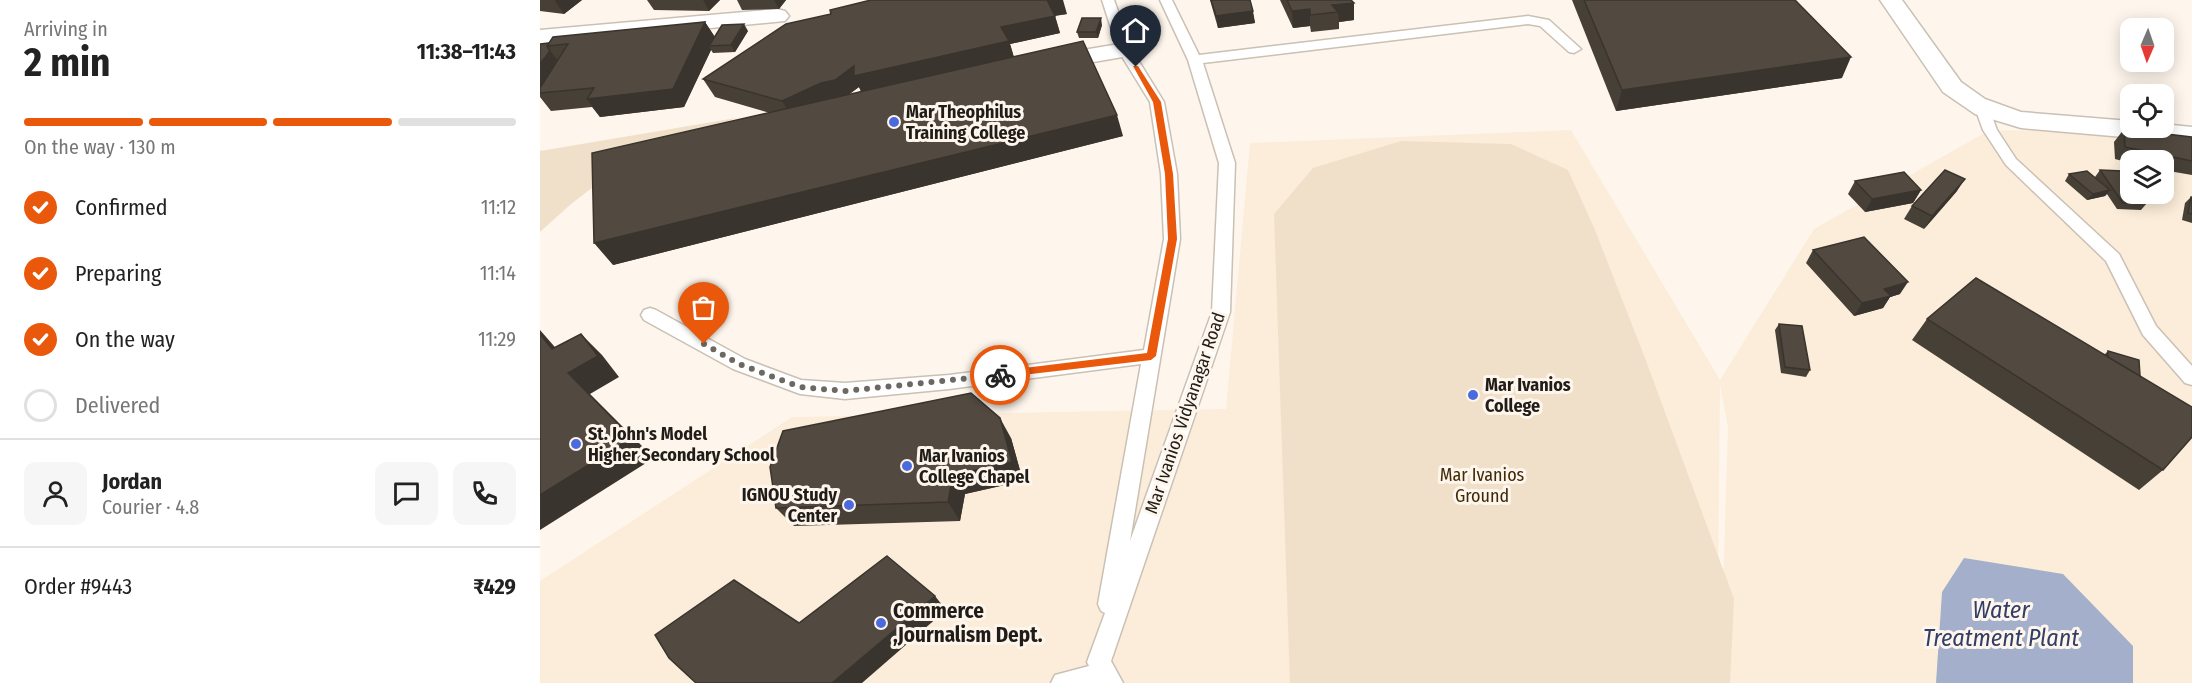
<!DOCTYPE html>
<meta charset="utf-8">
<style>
:root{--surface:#fff;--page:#f6f6f6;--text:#222;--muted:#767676;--line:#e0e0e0;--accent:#ea580c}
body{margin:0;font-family:"Fira Sans Condensed",sans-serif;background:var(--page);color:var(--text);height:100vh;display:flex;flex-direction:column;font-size:22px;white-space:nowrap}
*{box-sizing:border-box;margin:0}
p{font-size:20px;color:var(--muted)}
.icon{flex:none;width:33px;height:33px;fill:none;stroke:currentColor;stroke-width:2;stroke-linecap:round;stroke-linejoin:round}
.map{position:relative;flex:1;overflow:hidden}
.sheet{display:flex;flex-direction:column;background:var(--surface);width:540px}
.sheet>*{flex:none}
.needle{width:39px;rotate:182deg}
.fabs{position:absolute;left:1580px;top:18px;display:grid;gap:12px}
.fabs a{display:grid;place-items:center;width:54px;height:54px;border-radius:12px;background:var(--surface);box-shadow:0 3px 15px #0003;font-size:30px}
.pin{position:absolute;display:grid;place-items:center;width:51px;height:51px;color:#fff;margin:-62px -26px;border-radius:50% 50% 50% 0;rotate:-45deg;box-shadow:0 0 6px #0007}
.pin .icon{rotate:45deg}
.courier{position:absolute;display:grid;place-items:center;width:60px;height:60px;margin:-30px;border:4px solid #ea580c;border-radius:50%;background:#fff;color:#222;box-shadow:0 2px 8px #0007}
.overview em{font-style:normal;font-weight:700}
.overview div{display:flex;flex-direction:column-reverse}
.overview{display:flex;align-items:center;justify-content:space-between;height:102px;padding:0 24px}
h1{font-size:39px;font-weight:700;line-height:45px}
.bar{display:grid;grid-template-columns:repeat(4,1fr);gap:9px 6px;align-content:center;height:72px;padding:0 24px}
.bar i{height:8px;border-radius:4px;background:var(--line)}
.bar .on{background:var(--accent)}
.bar p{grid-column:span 4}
.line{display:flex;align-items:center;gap:15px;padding:0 24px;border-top:2px solid var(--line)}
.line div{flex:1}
.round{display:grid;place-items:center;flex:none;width:63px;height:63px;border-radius:12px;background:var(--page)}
ol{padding:0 24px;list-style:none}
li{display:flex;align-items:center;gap:18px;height:66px}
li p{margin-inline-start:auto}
li .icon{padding:6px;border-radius:50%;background:var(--accent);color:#fff;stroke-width:4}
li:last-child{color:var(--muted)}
li i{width:33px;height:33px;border:3px solid var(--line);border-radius:50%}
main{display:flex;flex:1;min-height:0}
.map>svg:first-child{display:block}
.built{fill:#fbedd9;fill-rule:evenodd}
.green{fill:#f1e0c9}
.water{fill:#a4afcb}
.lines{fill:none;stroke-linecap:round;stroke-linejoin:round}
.lane-casing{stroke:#cac0b4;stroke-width:3}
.street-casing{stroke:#cac0b4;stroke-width:3}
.lane{fill:#fff;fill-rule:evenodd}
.street{fill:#fff;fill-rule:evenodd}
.wall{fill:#474037;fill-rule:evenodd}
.shaded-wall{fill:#39342d}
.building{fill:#524a40;stroke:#39342d;stroke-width:1.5}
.route{fill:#ea580c}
.done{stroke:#6e6862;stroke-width:6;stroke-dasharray:0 10.8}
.poi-dot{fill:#4b6ade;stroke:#fef6ec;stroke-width:2}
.labels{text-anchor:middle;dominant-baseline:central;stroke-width:6;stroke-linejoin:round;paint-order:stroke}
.poi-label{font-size:18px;font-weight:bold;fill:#201c18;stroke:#fef6ec;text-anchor:start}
.street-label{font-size:18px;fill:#201c18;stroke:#fef6ec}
.park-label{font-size:18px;fill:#3f2a07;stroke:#fef6ec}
.near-poi-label{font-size:21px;font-weight:bold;fill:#201c18;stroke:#fef6ec;text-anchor:start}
.near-water-label{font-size:24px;font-style:italic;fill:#313e67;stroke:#fef6ec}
</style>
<main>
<section class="sheet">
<div class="overview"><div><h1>2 min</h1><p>Arriving in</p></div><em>11:38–11:43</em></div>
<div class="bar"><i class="on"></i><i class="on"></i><i class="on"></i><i></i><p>On the way · 130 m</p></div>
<ol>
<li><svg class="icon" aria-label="check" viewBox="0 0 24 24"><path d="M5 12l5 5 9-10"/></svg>Confirmed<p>11:12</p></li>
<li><svg class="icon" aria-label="check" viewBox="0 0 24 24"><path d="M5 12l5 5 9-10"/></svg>Preparing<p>11:14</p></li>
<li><svg class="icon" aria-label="check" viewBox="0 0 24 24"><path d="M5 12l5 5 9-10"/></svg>On the way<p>11:29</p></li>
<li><i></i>Delivered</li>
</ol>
<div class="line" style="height:108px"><a class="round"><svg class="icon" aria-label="person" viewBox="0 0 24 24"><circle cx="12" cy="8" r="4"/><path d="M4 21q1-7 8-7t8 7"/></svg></a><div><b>Jordan</b><p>Courier · 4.8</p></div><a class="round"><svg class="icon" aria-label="chat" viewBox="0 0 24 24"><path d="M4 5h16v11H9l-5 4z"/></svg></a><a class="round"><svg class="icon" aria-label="phone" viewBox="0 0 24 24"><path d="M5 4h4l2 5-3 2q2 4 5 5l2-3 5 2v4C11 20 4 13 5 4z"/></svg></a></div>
<div class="line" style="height:78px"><div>Order #9443</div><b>₹429</b></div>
</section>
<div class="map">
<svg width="1652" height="683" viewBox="0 0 1652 683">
<rect width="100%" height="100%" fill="#fef6ec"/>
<path class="built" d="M1031 130 1180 380 1274 229 1450 130 1554 132 1652 142V683H1180L1188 427 1180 385 1177 683H0V581L252 417 686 409 710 143ZM1590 160H1623V194H1590Z"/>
<g class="green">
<polygon points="196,118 122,153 87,161 31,204 0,232 0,151"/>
<polygon points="861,141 971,144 1028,170 1055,230 1105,358 1194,599 1190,683 750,683 734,214 773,168"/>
</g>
<polygon class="water" points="1424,558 1523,574 1593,646 1593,683 1396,683 1402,592"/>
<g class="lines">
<defs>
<g id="lane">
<polygon points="562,0 574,0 592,50 624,102 637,174 640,239 590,541 672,312 679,163 648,60 620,0 632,0 659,55 988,16 1009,20 1041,49 1034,53 1029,52 1000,26 988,24 663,63 695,163 690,312 571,661 583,683 511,683 515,675 549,666 547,662 565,613 561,611 558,604 601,364 409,389 305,399 260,394 193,369 104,320 101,315 104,310 110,308 116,310 205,359 261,380 305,383 409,375 604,350 624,239 621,174 610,102 578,50"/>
<polygon points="1442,104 1449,108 1457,130 1476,159 1579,254 1616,326 1652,366 1652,385 1645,383 1603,335 1566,261 1466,165 1443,130 1435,108"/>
</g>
<g id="street">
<polygon points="1340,0 1362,0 1421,82 1445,99 1481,112 1590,121 1590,128 1623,128 1623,124 1652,127 1652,143 1481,128 1435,114 1403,92"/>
<polygon points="237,9 245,11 249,16 245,21 0,44 0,30"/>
<polygon points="585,43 594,45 597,50 594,55 507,70 498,68 495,63 498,58 507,56"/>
</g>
</defs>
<use href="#lane" class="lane-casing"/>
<use href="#street" class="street-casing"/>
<use href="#lane" class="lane"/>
<use href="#street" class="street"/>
</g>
<g class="wall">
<polygon points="0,0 42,0 24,14 0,11"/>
<polygon points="107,0 180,0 169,11 114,10"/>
<polygon points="197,0 246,0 239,9 202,10"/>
<polygon points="670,0 710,0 715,23 678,28"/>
<polygon points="740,0 811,0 814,20 799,22 799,29 771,32 770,26 753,28"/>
<polygon points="1032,0 1255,0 1302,78 1076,111"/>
<path d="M291 14H527L515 16 520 33 470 44 474 57 583 136 73 265 230 113 175 97 163 79ZM319 87 321 92 308 95Z"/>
<polygon points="165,22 175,37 208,31 195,52 173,53 171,50 144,107 60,117 52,107 11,111 0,97 0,44"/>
<polygon points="562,25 558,38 539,38 537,32"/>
<polygon points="1584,129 1652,137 1652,175 1623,170 1623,160 1590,160 1590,163 1575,159 1574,142"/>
<polygon points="1560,170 1587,176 1590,173 1590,194 1607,203 1601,210 1577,209 1567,194 1565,196 1547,200 1525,181 1529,174 1555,177"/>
<polygon points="1315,181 1381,190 1373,203 1325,212 1308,194"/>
<polygon points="1417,191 1384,229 1364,219 1372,206"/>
<polygon points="1651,197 1652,197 1652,223 1642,220 1645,203"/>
<polygon points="1273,250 1360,294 1350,297 1343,308 1314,316 1266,263"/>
<polygon points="1387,319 1565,354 1568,351 1600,376 1623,470 1599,490 1372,340"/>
<polygon points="1239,324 1270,370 1266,377 1241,373 1235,330"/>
<polygon points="471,438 483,481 425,494 420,521 254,526 236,508"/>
</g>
<g class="shaded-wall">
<polygon points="16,0 42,0 24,14 15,1"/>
<polygon points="163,0 180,0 169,11"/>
<polygon points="234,0 246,0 239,9"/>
<polygon points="507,0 523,0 527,14 512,16"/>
<polygon points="814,3 814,20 799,22 798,12 792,5"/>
<polygon points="770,9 770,26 753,28 752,11"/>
<polygon points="713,11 715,23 678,28 676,16"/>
<polygon points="515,16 520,33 470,44 474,58 323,94 319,87 304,98 253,119 242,101 314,66 461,27"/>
<polygon points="561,18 562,25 558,38 556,32"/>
<polygon points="165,22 176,39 169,46 171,50 144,107 60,117 47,99"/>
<polygon points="204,24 208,31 195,52 191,45"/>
<polygon points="10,51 20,63 0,91 0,64"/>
<polygon points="1311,57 1302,78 1076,111 1082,90"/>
<polygon points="577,115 583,136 73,265 54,243"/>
<polygon points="1425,179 1417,191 1384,229 1392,216"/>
<polygon points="1381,190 1373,203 1325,212 1332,199"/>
<polygon points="1570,190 1565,196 1547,200 1553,194"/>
<polygon points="1368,282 1360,294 1350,297 1343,308 1314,316 1322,303 1344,289"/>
<polygon points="0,330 34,369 41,334 62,355 79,377 50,394 114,458 0,530 0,495 28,373 12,349 0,334"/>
<polygon points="460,418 471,438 483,481 425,494 420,521 408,502 413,475"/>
<polygon points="395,596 406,610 322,683 292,683"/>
</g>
<g class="building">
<polygon points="331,0 507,0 515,16 461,27 469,41 314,76 314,66 295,80 281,83 242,101 163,79 246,24 291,14 290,10"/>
<polygon points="671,0 710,0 713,11 676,16"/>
<polygon points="747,0 811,0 814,3 792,5 798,12 770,15 770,9 752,11"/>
<polygon points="1044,0 1255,0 1311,57 1082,90"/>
<polygon points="542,18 561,18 556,32 537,32"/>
<polygon points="165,22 133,89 47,99 54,88 0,93 0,88 28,44 7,46 13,37"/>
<polygon points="204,24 191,45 169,46 182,25"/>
<polygon points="543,41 577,115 54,243 52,153"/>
<polygon points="9,43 7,46 10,51 0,64 0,44"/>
<polygon points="1584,129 1652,137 1652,161 1585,147"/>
<polygon points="1405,170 1425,179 1392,216 1372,206"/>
<polygon points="1560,170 1583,171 1590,180 1590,194 1600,194 1607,203 1583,203"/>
<polygon points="1547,171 1570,190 1553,194 1529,174"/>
<polygon points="1364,172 1381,190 1332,199 1315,181"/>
<polygon points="1651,197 1652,197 1652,214 1648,213"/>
<polygon points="1324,237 1368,282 1344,289 1351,296 1322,303 1273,250"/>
<polygon points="1436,278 1652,407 1652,437 1623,470 1387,319"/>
<polygon points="1239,324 1262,326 1270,370 1245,367"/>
<polygon points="0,334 12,349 41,334 58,356 28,373 92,438 0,495"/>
<polygon points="1568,351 1599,360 1600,376 1568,357"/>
<polygon points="431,393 460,418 472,462 413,475 408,502 236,508 230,467 243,431"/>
<polygon points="347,556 395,596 292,683 156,683 129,658 115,635 194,580 259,623"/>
</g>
<polygon class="route" points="593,66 598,66 621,102 633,174 637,239 616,356 611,360 456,378 456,373 460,371 607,353 628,239 625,174 613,102"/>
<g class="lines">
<polyline class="done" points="164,344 199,364 260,387 305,391 460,375"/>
</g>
<g class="poi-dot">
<circle cx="354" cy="122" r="6"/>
<circle cx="933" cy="395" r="6"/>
<circle cx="36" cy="444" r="6"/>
<circle cx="367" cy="466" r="6"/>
<circle cx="309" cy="505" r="6"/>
<circle cx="341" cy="623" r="6"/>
</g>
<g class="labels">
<g class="poi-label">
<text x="366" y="112">Mar Theophilus<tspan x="366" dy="21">Training College</tspan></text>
<text x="945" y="385">Mar Ivanios<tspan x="945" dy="21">College</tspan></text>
<text x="48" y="434">St. John's Model<tspan x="48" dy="21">Higher Secondary School</tspan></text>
<text x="379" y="456">Mar Ivanios<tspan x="379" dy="21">College Chapel</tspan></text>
<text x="297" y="495" text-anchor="end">IGNOU Study<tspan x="297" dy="21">Center</tspan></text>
</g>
<g class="street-label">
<text transform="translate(645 413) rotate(-71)">Mar Ivanios Vidyanagar Road</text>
</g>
<g class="park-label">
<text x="942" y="475">Mar Ivanios<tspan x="942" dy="21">Ground</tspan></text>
</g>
<g class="near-poi-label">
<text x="353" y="611">Commerce<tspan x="353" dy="24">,Journalism Dept.</tspan></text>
</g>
<g class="near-water-label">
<text x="1461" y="610">Water<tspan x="1461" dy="28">Treatment Plant</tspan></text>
</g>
</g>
</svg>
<div class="fabs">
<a><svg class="needle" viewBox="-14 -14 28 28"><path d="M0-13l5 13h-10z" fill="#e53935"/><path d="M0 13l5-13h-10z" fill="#767676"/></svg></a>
<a><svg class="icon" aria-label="locate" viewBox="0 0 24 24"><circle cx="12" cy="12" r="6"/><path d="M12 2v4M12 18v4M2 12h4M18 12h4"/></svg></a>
<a><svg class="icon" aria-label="layers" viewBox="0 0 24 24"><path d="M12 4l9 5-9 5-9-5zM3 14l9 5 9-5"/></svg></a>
</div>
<div class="pin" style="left:164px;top:344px;background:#ea580c"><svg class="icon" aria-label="bag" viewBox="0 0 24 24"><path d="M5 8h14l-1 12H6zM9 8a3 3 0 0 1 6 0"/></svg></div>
<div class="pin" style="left:596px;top:67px;background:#1f2937"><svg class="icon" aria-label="home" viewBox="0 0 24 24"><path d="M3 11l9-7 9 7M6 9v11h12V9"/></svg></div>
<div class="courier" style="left:460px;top:375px"><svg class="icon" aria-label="bike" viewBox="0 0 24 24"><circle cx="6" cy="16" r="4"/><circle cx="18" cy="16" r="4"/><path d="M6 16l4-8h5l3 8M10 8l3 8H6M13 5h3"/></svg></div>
</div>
</main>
